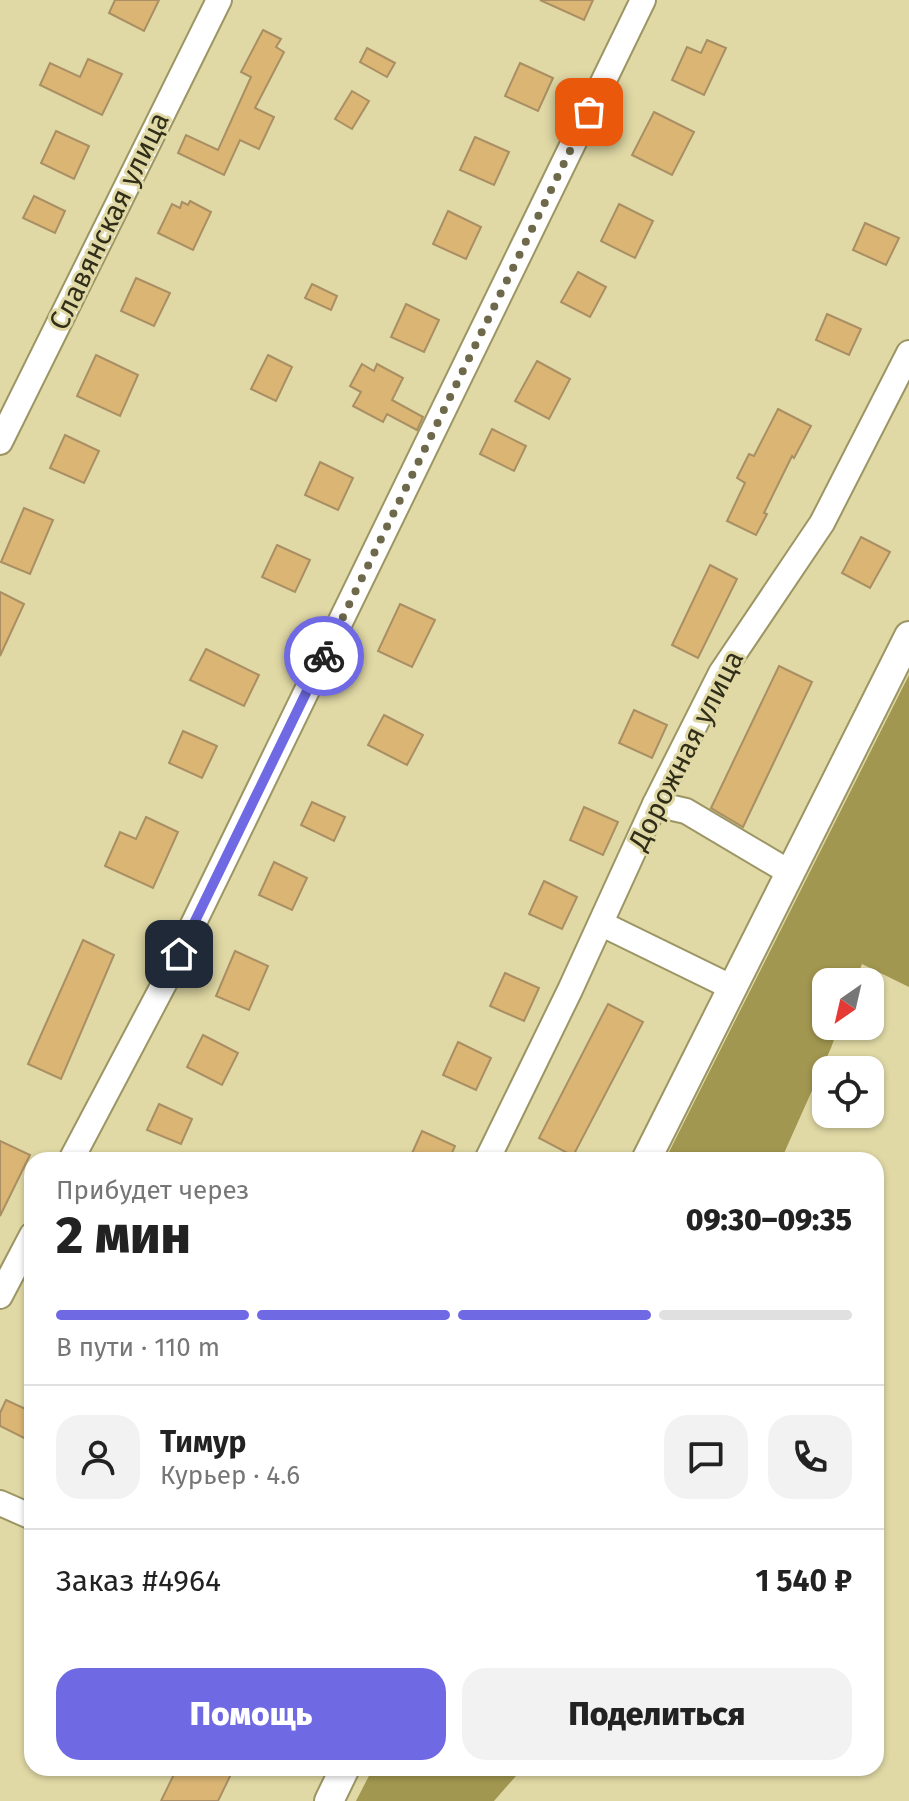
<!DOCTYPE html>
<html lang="ru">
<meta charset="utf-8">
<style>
:root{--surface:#fff;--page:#f2f2f2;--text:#222;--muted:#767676;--line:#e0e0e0;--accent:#6f6ae4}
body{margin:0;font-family:"Fira Sans",sans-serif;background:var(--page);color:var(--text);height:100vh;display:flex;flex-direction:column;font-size:30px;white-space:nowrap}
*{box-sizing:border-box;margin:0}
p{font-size:26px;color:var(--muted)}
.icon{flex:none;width:44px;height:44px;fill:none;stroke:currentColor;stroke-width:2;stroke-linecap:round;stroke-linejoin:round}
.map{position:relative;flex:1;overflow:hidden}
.details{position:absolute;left:24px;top:1152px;width:860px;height:624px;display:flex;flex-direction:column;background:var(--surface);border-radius:24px;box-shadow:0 2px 6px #0004}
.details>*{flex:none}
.needle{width:52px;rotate:214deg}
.controls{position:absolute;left:812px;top:968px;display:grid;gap:16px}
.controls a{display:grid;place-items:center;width:72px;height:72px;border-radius:16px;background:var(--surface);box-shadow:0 2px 6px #0004;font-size:40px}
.pin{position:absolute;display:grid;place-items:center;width:68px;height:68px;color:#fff;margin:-34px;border-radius:16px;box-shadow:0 4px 12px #0006}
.courier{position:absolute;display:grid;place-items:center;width:80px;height:80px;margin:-40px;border:6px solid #6f6ae4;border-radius:50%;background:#fff;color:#222;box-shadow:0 2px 10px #0007}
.head em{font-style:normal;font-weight:800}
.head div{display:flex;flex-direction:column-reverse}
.head{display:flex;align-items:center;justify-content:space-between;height:136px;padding:0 32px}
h1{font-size:52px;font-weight:800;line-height:60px}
.bar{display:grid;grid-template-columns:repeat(4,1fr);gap:12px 8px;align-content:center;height:96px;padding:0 32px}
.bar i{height:10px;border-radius:6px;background:var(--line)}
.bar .selected{background:var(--accent)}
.bar p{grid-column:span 4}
.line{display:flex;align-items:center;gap:20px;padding:0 32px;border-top:2px solid var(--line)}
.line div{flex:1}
.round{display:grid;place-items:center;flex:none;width:84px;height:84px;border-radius:24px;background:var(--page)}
.action{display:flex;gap:16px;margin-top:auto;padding:16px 32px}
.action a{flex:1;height:92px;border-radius:24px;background:var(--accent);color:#fff;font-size:32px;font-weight:800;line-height:92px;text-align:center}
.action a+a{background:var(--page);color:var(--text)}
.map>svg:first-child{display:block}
.forest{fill:#a29750}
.building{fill:#dab574;stroke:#a98f63;stroke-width:2}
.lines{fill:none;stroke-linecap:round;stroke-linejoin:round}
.minor-casing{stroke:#9c9564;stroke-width:28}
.tertiary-casing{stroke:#9c9564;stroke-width:32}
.minor{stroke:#fff;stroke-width:24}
.tertiary{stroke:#fff;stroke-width:28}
.done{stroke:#6e694a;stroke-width:8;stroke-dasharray:0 14.4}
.route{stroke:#6f6ae4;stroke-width:10}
.labels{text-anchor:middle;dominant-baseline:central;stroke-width:6;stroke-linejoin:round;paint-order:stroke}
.street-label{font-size:28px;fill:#302d19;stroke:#e0d9a5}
</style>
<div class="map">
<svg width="909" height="1801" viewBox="0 0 909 1801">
<rect width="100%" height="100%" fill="#e0d9a5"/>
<g class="forest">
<polygon points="909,675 909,987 862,964 855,982 826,982 826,1026 839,1026 831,1048 781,1160 665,1160"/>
<polygon points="373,1768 523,1768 494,1801 356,1801"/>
</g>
<g class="building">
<polygon points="115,0 159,0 144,31 109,13"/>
<polygon points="540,0 593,0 584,20"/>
<polygon points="263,30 281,39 276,47 284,52 255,108 274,117 259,149 240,140 224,175 178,153 186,135 218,150 251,77 241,72"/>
<polygon points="707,40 726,48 704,95 672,80 687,47 701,53"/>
<polygon points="367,48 395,63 387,77 360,62"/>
<polygon points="88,59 122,74 102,115 40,85 50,63 80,77"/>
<polygon points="520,63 553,78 538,111 505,96"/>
<polygon points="352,91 369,101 352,129 335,119"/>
<polygon points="654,112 694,132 672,175 632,155"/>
<polygon points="56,131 89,146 74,179 41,163"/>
<polygon points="475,137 509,152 494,185 460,170"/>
<polygon points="34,196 65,211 55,233 23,218"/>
<polygon points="190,201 211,212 193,250 158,233 172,204 180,208 182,202 188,205"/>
<polygon points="619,204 653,221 635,258 601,241"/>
<polygon points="448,211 481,227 466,259 433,244"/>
<polygon points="865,223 899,238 886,265 853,250"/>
<polygon points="578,272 606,287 590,317 561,302"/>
<polygon points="136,278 170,293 154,326 121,311"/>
<polygon points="312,284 337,296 331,310 305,298"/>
<polygon points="406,304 439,320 424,352 391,337"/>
<polygon points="827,314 861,329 849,355 816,340"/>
<polygon points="96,355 138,375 120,416 77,396"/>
<polygon points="268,355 292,367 276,401 251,389"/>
<polygon points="537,361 570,379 549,419 515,401"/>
<polygon points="362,364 374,371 377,364 403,378 392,400 423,417 417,430 387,414 383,422 353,406 361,392 350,386"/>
<polygon points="778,409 811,426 794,458 792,456 764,513 767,514 756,535 727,521 745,483 737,478 749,454 754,456"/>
<polygon points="492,429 526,446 514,471 480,454"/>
<polygon points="65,435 99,451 84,483 50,468"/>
<polygon points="320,462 353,478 338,510 305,495"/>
<polygon points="24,508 53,520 30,574 1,562"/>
<polygon points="861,537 890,552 870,588 842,573"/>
<polygon points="277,545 310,560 295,592 262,577"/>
<polygon points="710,565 737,579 698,658 672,645"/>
<polygon points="0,592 24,604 0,656"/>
<polygon points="400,604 435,620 412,667 378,651"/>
<polygon points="206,649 259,675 244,706 190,680"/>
<polygon points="779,666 812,682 743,827 711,808"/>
<polygon points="634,710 667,725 652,758 619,743"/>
<polygon points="384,715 423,735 407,765 368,745"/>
<polygon points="183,731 217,746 202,778 169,763"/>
<polygon points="312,802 345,817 334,841 301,825"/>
<polygon points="584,807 618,822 603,855 570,840"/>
<polygon points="146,817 178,832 153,888 105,866 120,832 136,839"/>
<polygon points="274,862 307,878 292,910 259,895"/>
<polygon points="544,881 577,897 562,929 529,914"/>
<polygon points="83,940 114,955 61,1079 28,1064"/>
<polygon points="235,951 268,966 249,1010 216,996"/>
<polygon points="505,973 539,988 524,1021 490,1006"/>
<polygon points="608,1004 643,1022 573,1156 539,1138"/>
<polygon points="203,1035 238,1053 222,1085 187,1067"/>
<polygon points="458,1042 491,1058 476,1090 443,1075"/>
<polygon points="159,1104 192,1119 181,1144 147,1130"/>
<polygon points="422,1131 455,1146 449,1160 409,1160"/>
<polygon points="0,1141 30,1155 0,1216"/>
<polygon points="6,1400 32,1412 32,1431 28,1440 0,1426 0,1413"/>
<polygon points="177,1768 234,1768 218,1801 161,1801"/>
</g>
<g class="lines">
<defs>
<g id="minor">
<polyline points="0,442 219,0"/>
<polyline points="655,804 686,811 789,872"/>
<polyline points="602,924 733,988"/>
<polyline points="71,1160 165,982 643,0"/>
<polyline points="487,1160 570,990 655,804 721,673 822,523 909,353"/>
<polyline points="0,1296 32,1235"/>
<polyline points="0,1503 32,1517"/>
</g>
<g id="tertiary">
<polyline points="646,1160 909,636"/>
<polyline points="329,1801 345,1768"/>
</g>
</defs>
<use href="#minor" class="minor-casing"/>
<use href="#tertiary" class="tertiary-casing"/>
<use href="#minor" class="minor"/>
<use href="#tertiary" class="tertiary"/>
</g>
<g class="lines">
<polyline class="done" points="324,656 589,112"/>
<polyline class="route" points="179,954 324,656"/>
</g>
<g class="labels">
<g class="street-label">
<text transform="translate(109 221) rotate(-64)">Славянская улица</text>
<text transform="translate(686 750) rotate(-63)">Дорожная улица</text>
</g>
</g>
</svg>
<div class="controls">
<a><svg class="needle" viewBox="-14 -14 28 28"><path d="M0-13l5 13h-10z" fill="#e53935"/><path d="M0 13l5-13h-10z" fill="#767676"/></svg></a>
<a><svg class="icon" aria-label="locate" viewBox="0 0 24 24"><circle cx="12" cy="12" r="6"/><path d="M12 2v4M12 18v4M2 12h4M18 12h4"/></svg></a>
</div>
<div class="pin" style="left:589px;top:112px;background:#ea580c"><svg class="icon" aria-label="bag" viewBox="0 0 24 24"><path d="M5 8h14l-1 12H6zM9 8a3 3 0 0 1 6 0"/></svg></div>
<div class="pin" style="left:179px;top:954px;background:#1f2937"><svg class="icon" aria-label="home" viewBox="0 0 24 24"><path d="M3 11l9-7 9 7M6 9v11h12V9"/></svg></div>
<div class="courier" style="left:324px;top:656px"><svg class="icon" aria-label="bike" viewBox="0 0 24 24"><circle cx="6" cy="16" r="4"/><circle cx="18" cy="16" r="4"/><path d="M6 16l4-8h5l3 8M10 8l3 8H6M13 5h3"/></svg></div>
<section class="details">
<div class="head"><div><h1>2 мин</h1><p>Прибудет через</p></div><em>09:30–09:35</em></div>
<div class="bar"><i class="selected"></i><i class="selected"></i><i class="selected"></i><i></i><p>В пути · 110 m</p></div>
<div class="line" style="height:144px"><a class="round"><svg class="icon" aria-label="person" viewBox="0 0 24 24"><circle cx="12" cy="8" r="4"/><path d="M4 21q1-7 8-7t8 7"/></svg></a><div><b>Тимур</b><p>Курьер · 4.6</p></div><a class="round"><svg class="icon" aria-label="chat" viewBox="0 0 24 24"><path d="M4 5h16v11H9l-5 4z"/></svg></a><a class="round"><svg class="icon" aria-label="phone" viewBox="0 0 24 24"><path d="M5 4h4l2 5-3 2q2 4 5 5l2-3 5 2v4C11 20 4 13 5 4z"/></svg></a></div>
<div class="line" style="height:104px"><div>Заказ #4964</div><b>1 540 ₽</b></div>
<div class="action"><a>Помощь</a><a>Поделиться</a></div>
</section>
</div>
